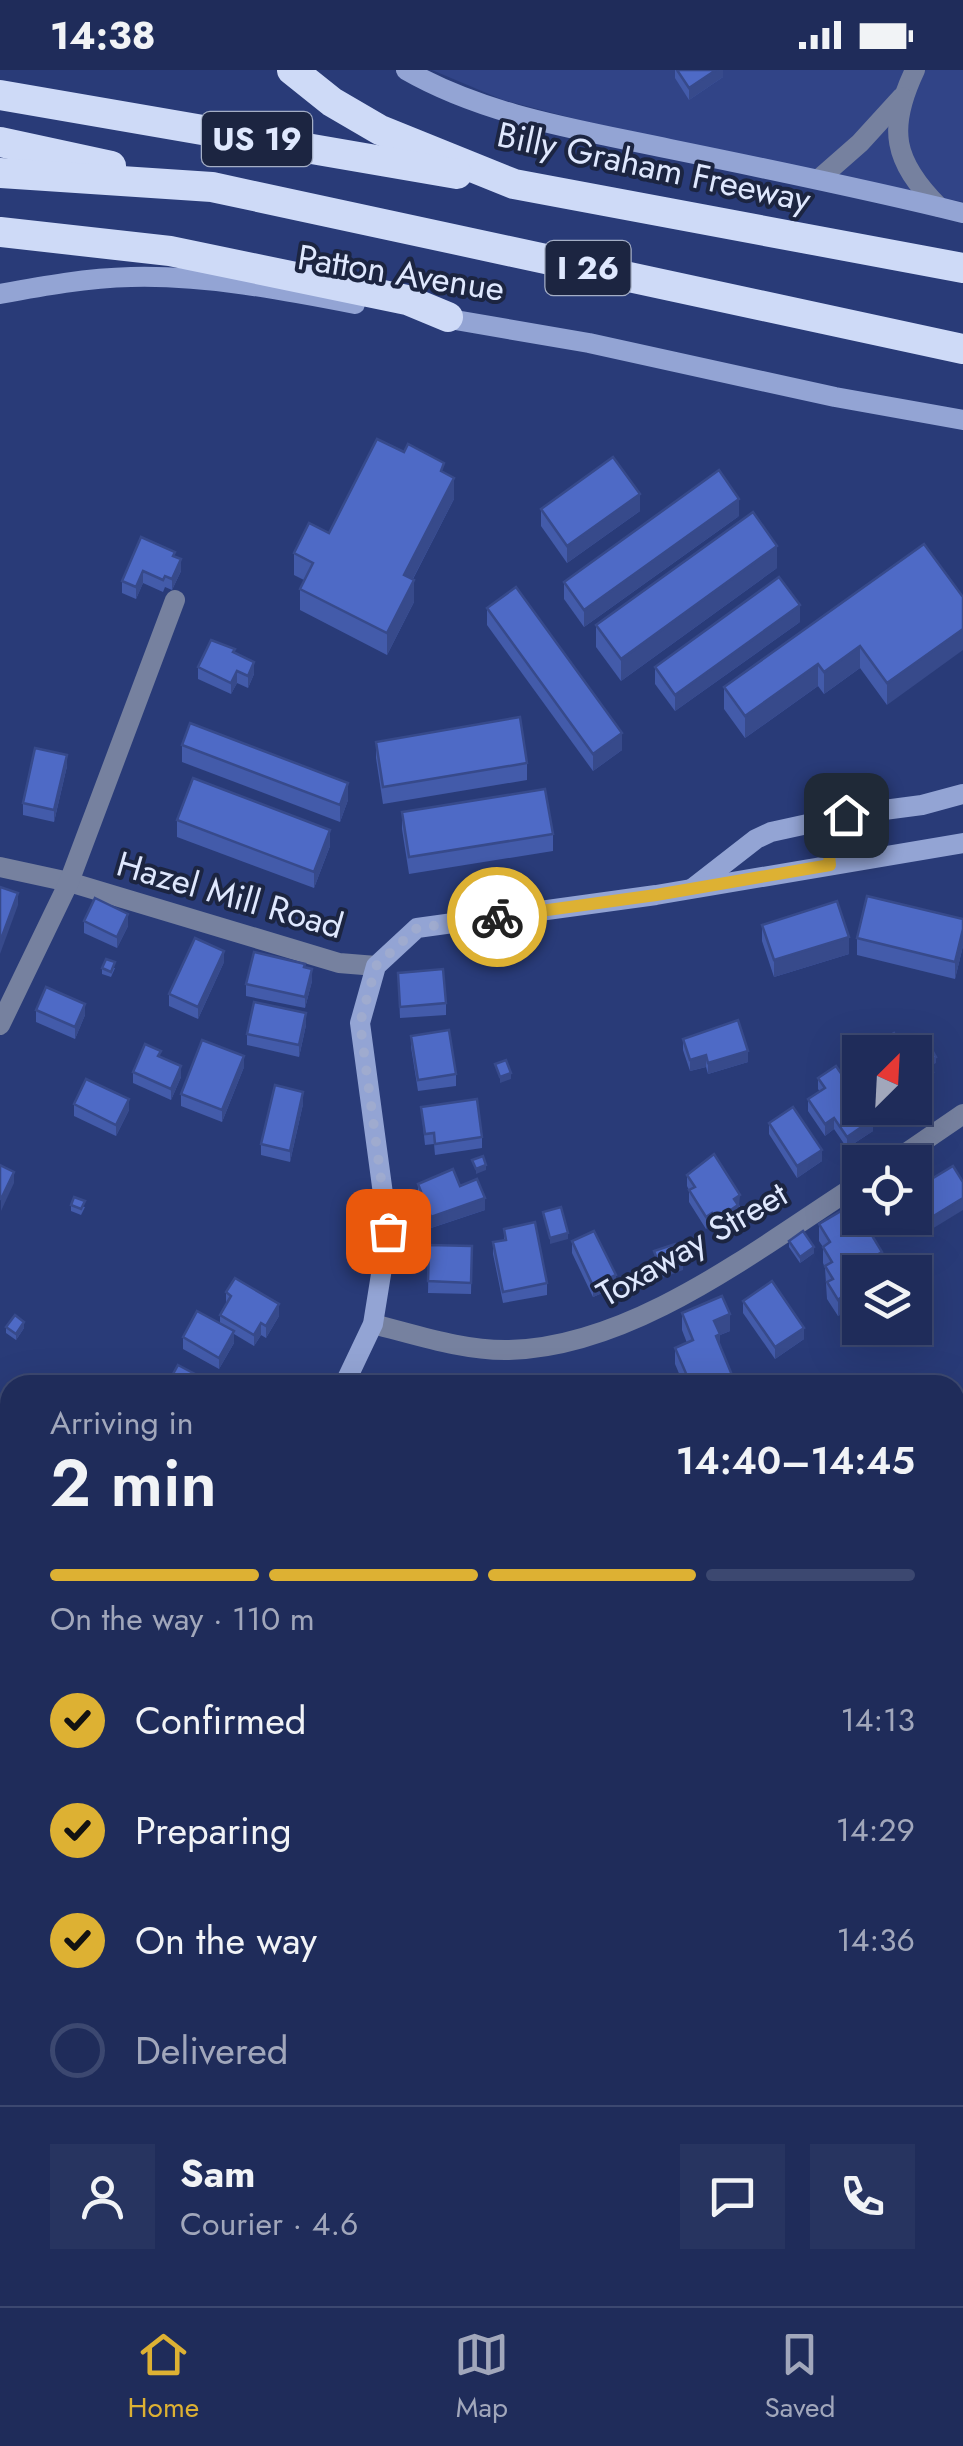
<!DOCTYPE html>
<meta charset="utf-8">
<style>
:root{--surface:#1f2c5a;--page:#273460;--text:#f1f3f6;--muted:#a1a7bb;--line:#3c4870;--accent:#ddb133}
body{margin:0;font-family:Jost,sans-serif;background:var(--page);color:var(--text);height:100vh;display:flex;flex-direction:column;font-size:38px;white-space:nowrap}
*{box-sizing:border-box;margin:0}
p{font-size:32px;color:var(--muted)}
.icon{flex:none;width:55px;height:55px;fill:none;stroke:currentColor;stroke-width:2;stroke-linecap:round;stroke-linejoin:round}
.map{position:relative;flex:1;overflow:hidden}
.sheet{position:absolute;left:0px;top:1305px;width:965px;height:932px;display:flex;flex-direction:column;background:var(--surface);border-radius:30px 30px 0 0;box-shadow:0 10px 40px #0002,0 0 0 2px var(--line)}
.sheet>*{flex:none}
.needle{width:65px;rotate:24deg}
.tools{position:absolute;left:842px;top:965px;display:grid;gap:20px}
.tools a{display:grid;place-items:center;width:90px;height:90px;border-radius:0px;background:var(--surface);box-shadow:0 10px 40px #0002,0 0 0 2px var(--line);font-size:50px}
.pin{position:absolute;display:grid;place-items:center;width:85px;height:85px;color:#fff;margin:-42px;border-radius:20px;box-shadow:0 5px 15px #0006}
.courier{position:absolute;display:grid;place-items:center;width:100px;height:100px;margin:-50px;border:8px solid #ddb133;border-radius:50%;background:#fff;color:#222;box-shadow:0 2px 12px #0007}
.head em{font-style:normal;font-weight:600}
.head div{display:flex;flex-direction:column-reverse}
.head{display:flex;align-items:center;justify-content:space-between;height:170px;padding:0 50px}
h1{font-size:65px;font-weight:600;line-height:75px}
.bar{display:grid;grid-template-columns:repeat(4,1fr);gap:15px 10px;align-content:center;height:120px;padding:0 50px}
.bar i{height:12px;border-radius:8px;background:var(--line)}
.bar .current{background:var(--accent)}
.bar p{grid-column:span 4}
.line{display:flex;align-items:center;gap:25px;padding:0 50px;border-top:2px solid var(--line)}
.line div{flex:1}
.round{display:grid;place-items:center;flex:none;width:105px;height:105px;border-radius:0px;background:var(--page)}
ol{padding:0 50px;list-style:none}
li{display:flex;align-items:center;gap:30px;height:110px}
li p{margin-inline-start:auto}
li .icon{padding:10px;border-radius:50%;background:var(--accent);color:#111;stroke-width:4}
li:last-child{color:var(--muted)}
li i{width:55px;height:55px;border:5px solid var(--line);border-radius:50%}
.status{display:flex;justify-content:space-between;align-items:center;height:70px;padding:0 50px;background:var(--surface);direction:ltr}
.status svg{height:28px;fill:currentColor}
.menu{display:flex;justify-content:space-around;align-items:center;height:140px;border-top:2px solid var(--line);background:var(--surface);font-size:28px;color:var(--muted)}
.menu a{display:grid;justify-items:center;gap:5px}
.menu .current{color:var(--accent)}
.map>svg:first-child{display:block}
.built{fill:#314487}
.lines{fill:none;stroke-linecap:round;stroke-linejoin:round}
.street{stroke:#76819f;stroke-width:20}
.secondary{stroke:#93a4d4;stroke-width:20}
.highway{stroke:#cedaf7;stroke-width:30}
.wall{fill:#435baa}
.shaded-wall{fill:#374a8b}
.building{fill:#4e6ac6;stroke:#374a8b;stroke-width:2.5}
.done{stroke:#9fabcf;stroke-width:10;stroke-dasharray:0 18}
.route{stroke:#ddb133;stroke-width:12}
.labels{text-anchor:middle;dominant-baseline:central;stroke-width:8;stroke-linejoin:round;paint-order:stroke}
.shield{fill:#1c2541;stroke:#a4aec5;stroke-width:2.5}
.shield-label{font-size:32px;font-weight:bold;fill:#dfe8fe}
.street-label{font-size:35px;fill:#dfe8fe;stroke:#1c2541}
</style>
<div class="status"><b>14:38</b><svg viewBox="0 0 49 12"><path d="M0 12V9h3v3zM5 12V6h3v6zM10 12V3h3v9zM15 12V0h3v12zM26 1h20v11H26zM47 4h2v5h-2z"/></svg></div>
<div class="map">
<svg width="963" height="2236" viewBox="0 0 963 2236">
<rect width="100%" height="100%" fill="#293b78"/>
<polygon class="built" points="432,0 963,0 963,132 735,86 591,53 503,30"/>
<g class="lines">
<g class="street">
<path d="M915 0C887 59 893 91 939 137"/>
<polyline points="819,109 860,73 902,27"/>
<polyline points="0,797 69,812 339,893 376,896"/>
<polyline points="0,955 69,812 175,530"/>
<polyline points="893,1092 963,1044"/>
<path d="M373 1254C417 1265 464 1281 509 1280 634 1277 758 1178 860 1113"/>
<polyline points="0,1490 10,1497"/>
<polyline points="955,1653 963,1654"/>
<polyline points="955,1730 963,1730"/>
<polyline points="955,2134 963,2127"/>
<polyline points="0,2185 10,2183"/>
<polyline points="237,2236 240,2228"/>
<polyline points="517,2236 525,2228"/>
<polyline points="823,2236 834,2228"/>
</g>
<g class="secondary">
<path d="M406 0C486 46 581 60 670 79 768 99 866 119 963 143"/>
<path d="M0 224C43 216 87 208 131 207 205 205 283 220 355 234"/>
<polyline points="438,247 589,273 835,327 963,350"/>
<path d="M831 795C828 775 825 756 846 745L922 735 963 724"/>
<polyline points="693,818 756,769 771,762 844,746"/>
<polyline points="344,1315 373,1254 388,1161 360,953 376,896 417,858 656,825 963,773"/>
<polyline points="0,1721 10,1708"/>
</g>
<g class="highway">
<polyline points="292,0 332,32 380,60 514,114 963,198"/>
<polyline points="0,25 457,104"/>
<polyline points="0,72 111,96"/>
<polyline points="0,103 212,117 963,279"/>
<polyline points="0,162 170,181 407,230 448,247"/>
</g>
</g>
<g class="wall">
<polygon points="675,0 723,0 723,7 689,30 675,8"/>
<polygon points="444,403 454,429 413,509 414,532 387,585 300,540 300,519 304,510 294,505 294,483 329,463"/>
<polygon points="541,439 640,441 567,493 541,456"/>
<polygon points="739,446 584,557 564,529 564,512"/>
<polygon points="924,474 887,635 860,598 824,624 818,616 745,668 724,639 724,617"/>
<polygon points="175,486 181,501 172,520 165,517 163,522 143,513 136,529 122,523 122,511"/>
<polygon points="777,498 621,611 596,577 596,555"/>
<polygon points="487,538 622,680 593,701 487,555"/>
<polygon points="800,552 675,641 655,614 655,597"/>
<polygon points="235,583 254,604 248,618 237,613 231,624 198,609 198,597"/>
<polygon points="376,672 527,693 527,710 383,734 376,688"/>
<polygon points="182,675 348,730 340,752 182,692"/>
<polygon points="67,696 54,752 23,745 23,733"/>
<polygon points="402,742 553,764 553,781 409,804 402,759"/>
<polygon points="177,750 330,776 314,818 177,767"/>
<polygon points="963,849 963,876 955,909 857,885 857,868"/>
<polygon points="84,851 128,856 117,878 84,863"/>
<polygon points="762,855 849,884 774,907 762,871"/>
<polygon points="224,892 198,949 169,936 169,924"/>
<polygon points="305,897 312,911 305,938 246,926 246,914"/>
<polygon points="102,898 115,898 111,907 102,904"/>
<polygon points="398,903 446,933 446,945 400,948"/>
<polygon points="36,940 85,945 75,969 36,952"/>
<polygon points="306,955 299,987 247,975 247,964"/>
<polygon points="411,966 456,1004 456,1016 418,1021 411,977"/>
<polygon points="683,969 748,992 708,1004 706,997 690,1001 683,980"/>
<polygon points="161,987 181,1007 171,1030 133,1013 133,1002"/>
<polygon points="244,997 222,1052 181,1036 181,1024"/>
<polygon points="818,1008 873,1061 847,1078 834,1059 825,1066 808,1041 808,1029 820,1022 818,1019"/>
<polygon points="74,1034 129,1040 116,1066 74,1046"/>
<polygon points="303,1034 290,1092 261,1085 261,1074"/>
<polygon points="421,1037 482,1067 482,1078 435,1085 434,1074 425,1075"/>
<polygon points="769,1053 822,1091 797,1108 769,1064"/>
<polygon points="687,1105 740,1136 738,1147 716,1161 712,1155 706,1159 689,1132 689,1120 687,1116"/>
<polygon points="963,1112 927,1162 915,1142 915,1119"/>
<polygon points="418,1114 485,1140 431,1158 418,1125"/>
<polygon points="71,1135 85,1137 81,1145 71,1141"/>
<polygon points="819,1154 882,1199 875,1202 860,1202 860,1250 850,1256 843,1243 838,1246 827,1229 825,1198 823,1193 823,1177 819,1171"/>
<polygon points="504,1159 547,1213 547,1225 503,1233 493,1184 493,1172 504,1170"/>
<polygon points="572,1171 616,1217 593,1227 572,1183"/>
<polygon points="789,1171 814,1183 800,1193 789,1177"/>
<polygon points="429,1175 472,1176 471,1224 428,1223"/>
<polygon points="226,1222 279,1246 266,1268 261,1265 254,1276 234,1264 234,1273 219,1299 183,1279 183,1267 220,1254 220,1245 226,1234"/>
<polygon points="743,1231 804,1269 775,1289 743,1243"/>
<polygon points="682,1243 730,1261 720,1265 720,1276 732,1315 684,1315 675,1294 675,1278 687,1273 682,1260"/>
<polygon points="6,1257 24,1258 16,1270 6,1263"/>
<polygon points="0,1525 10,1533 10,1585 0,1577"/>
<polygon points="10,2043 10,2085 0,2078 0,2056"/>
<polygon points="0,2089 10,2096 3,2146 0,2144"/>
<rect x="161" y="2228" width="46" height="8"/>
<polygon points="266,2228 298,2228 297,2236 266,2235"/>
<polygon points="314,2228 355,2228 354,2236 314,2236"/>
</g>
<g class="shaded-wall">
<polygon points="716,0 723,0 723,7 689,30 689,18"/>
<polygon points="454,408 454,429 404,526 404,505"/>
<polygon points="640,424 640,441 567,493 567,476"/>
<polygon points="739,429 739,446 584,557 584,540"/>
<polygon points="777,476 777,498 621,611 621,589"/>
<polygon points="181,489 181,501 172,520 172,509"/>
<polygon points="143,501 143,513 136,529 136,517"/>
<polygon points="414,510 414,532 387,585 387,563"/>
<polygon points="800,535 800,552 675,641 675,625"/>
<polygon points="963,559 963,580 887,635 887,613"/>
<polygon points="860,576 860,598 824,624 824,602"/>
<polygon points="254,592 254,604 248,618 248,606"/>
<polygon points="818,594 818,616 745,668 745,646"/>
<polygon points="237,601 237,613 231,624 231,613"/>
<polygon points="622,663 622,680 593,701 593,684"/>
<polygon points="67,685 67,696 54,752 54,740"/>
<polygon points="348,713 348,730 340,752 340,735"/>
<polygon points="330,760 330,776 314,818 314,802"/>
<polygon points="18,823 18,835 0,884 0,872"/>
<polygon points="128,844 128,856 117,878 117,867"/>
<polygon points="963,859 963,876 955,909 955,892"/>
<polygon points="849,867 849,884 774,907 774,890"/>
<polygon points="224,881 224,892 198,949 198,937"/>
<polygon points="312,899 312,911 305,938 305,927"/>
<polygon points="85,934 85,945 75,969 75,957"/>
<polygon points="306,943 306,955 299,987 299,975"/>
<polygon points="748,981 748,992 708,1004 708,993"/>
<polygon points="706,985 706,997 690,1001 690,990"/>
<polygon points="244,986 244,997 222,1052 222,1040"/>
<polygon points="936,987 936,993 927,998 927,993"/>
<polygon points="181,996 181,1007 171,1030 171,1019"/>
<polygon points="933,1002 933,1013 925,1018 925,1024 915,1030 915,1018 922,1009"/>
<polygon points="511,1003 511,1009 500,1013 500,1007"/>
<polygon points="303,1022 303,1034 290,1092 290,1081"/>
<polygon points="129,1029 129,1040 116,1066 116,1055"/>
<polygon points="834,1048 834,1059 825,1066 825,1054"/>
<polygon points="873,1049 873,1061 847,1078 847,1067"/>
<polygon points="822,1080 822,1091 797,1108 797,1096"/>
<polygon points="486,1095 486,1100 476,1104 476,1099"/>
<polygon points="14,1102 14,1113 1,1141 1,1129"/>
<polygon points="740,1125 738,1147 716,1161 716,1150 734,1129"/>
<polygon points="485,1128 485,1140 431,1158 431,1147"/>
<polygon points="963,1128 963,1140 927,1162 927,1150"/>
<polygon points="712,1143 712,1155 706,1159 706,1147"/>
<polygon points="568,1163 568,1169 550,1174 550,1168"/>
<polygon points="814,1177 814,1183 800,1193 800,1187"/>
<polygon points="882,1182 882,1199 875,1202 864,1202 864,1192"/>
<polygon points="683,1194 683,1200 662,1208 662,1202"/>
<polygon points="616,1205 616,1217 593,1227 593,1216"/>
<polygon points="843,1226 843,1243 838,1246 838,1230"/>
<polygon points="860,1233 860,1250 850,1256 850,1239"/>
<polygon points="279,1234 279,1246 266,1268 266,1256"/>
<polygon points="730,1244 730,1261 720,1265 720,1281 716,1283 714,1251"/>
<polygon points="24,1252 24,1258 16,1270 16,1264"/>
<polygon points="261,1253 261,1265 254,1276 254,1265"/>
<polygon points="804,1258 804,1269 775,1289 775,1277"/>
<polygon points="234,1261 234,1273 219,1299 219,1288"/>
<polygon points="732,1305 732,1315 707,1315"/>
<polygon points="9,1848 9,1860 0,1871 0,1859"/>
<polygon points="10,2126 10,2137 3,2146 3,2135"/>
<polygon points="769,2228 769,2233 765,2236 757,2236"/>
</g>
<g class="building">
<polygon points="677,0 716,0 689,18"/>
<polygon points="377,369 404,382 408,374 444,393 441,401 454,408 404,505 414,510 387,563 300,519 313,493 294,483 309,453 329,463"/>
<polygon points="613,387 640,424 567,476 541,439"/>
<polygon points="719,400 739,429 584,540 564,512"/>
<polygon points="753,442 777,476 621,589 596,555"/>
<polygon points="141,467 175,482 173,486 181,489 172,509 165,506 163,510 143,501 136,517 122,511"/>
<polygon points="924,474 963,527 963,559 887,613 860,576 824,602 818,594 745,646 724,617"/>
<polygon points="779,507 800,535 675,625 655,597"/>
<polygon points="516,517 622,663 593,684 487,538"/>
<polygon points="211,570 235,579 233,582 254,592 248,606 237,601 231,613 198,597"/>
<polygon points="520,647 527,693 383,717 376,672"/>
<polygon points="190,653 348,713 340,735 182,675"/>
<polygon points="35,678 67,685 54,740 23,733"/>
<polygon points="193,708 330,760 314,802 177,750"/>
<polygon points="545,719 553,764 409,787 402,742"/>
<polygon points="0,817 18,823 0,872"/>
<polygon points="867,826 963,849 963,859 955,892 857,868"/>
<polygon points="95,828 128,844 117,867 84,851"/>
<polygon points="837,831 849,867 774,890 762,855"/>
<polygon points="195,868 224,881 198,937 169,924"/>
<polygon points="254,882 305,894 304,897 312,899 305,927 246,914"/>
<polygon points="106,889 115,892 111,902 102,898"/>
<polygon points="443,899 446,933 400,937 398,903"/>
<polygon points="46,917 85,934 75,957 36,940"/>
<polygon points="254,932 306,943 299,975 247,964"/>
<polygon points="738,950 748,981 708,993 706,985 690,990 683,969"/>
<polygon points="449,960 456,1004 418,1010 411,966"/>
<polygon points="894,963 899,973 911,966 933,1002 922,1009 925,1012 915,1018 915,982 878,982 874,975"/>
<polygon points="924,966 936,987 927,993 915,972"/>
<polygon points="202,970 244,986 222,1040 181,1024"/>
<polygon points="145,974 161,981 158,986 181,996 171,1019 133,1002"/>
<polygon points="506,990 511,1003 500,1007 495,994"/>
<polygon points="836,996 860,1031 860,1038 864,1038 873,1049 847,1067 834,1048 825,1054 808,1029 825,1018 818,1008"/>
<polygon points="86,1009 129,1029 116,1055 74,1034"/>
<polygon points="275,1015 303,1022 290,1081 261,1074"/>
<polygon points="477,1029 482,1067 435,1074 434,1063 425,1064 421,1037"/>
<polygon points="793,1037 822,1080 797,1096 769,1053"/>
<polygon points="714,1084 740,1125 734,1129 738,1135 716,1150 712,1143 706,1147 689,1120 695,1117 687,1105"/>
<polygon points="483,1086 486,1095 476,1099 472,1090"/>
<polygon points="0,1095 14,1102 1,1129 0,1129"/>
<polygon points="953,1096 963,1112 963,1128 927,1150 915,1130 915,1119"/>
<polygon points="453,1099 460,1116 477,1109 485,1128 431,1147 418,1114"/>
<polygon points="74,1127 85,1131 81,1139 71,1135"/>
<polygon points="853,1134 882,1182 864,1192 871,1202 860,1202 860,1233 850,1239 843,1226 838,1230 827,1212 833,1209 825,1196 832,1192 823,1177 830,1172 819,1154"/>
<polygon points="561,1137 568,1163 550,1168 543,1142"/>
<polygon points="535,1152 547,1213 503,1222 493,1172 506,1170 504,1159"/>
<polygon points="594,1161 616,1205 593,1216 572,1171"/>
<polygon points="803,1161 814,1177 800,1187 789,1171"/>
<polygon points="675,1174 683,1194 662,1202 654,1181"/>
<polygon points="429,1175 472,1176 471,1213 428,1211"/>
<polygon points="235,1208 279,1234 266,1256 261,1253 254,1265 220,1245 231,1226 226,1222"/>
<polygon points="772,1211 804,1258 775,1277 743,1231"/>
<polygon points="722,1226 730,1244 714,1251 720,1264 716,1266 732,1305 707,1315 691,1315 675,1278 693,1270 682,1243"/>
<polygon points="197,1241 234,1261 219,1288 183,1267"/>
<polygon points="15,1245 24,1252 16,1264 6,1257"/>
<polygon points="178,1295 210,1312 208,1315 167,1315"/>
<polygon points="632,1305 633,1310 645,1307 647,1315 600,1315 599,1312"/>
<polygon points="0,1525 10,1533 10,1573 0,1566"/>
<polygon points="9,1793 10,1818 5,1825 0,1821 0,1805"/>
<polygon points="0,1840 9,1848 0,1859"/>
<polygon points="10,2043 10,2074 0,2066 0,2056"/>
<polygon points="0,2089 10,2096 10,2126 3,2135 0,2132"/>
<polygon points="321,2228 354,2228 354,2230"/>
<polygon points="550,2228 596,2228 588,2236 556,2236"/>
<polygon points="745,2228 769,2228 757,2236 751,2236"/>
<polygon points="861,2228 880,2228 887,2234 886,2236 852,2236"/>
</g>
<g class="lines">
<polyline class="done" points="388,1161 360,953 376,896 417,858 497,847"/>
<path class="route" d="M497 847 656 825 830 795C828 775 825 756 846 745"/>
</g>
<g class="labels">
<g class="shield">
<rect x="202" y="42" width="110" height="54" rx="8"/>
<rect x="545.5" y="171" width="85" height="54" rx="8"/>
</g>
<g class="shield-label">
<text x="257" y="69">US 19</text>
<text x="588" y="198">I 26</text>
</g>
<g class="street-label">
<text transform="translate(654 97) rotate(12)">Billy Graham Freeway</text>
<text transform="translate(401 203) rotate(9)">Patton Avenue</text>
<text transform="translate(230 825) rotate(16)">Hazel Mill Road</text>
<text transform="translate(692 1174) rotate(-30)">Toxaway Street</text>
</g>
</g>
</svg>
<div class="tools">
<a><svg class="needle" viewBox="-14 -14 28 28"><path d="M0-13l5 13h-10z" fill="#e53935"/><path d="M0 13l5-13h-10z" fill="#a1a7bb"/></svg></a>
<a><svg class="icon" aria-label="locate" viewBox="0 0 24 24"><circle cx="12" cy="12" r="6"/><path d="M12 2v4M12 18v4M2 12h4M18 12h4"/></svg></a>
<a><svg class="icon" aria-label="layers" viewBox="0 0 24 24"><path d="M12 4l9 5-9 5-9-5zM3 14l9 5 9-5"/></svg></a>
</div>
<div class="pin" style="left:388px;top:1161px;background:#ea580c"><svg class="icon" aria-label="bag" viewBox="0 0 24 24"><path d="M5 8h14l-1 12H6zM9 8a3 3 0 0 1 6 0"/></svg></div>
<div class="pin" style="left:846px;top:745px;background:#1f2937"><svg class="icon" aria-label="home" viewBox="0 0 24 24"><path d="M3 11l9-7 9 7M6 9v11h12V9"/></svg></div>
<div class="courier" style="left:497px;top:847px"><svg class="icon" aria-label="bike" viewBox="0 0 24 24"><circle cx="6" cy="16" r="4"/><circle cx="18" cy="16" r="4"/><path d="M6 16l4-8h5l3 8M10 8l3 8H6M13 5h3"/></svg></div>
<section class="sheet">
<div class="head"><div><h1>2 min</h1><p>Arriving in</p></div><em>14:40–14:45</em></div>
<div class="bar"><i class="current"></i><i class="current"></i><i class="current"></i><i></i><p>On the way · 110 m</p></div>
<ol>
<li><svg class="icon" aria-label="check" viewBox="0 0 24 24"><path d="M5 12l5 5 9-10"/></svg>Confirmed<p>14:13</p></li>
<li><svg class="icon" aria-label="check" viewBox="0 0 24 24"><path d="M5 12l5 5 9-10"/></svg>Preparing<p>14:29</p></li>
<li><svg class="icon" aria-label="check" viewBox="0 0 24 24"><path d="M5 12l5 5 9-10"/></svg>On the way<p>14:36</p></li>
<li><i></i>Delivered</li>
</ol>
<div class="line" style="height:180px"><a class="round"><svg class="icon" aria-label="person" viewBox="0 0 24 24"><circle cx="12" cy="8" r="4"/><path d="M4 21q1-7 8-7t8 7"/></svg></a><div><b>Sam</b><p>Courier · 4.6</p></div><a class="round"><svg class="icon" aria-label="chat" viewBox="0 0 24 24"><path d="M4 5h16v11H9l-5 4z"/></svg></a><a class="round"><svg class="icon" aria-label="phone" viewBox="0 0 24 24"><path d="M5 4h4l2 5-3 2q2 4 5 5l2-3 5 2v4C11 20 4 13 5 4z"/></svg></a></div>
</section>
</div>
<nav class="menu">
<a class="current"><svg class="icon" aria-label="home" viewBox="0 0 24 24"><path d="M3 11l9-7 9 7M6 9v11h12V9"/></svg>Home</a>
<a><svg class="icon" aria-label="map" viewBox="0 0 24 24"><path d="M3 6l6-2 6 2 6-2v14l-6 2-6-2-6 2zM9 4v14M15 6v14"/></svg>Map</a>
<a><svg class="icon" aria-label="saved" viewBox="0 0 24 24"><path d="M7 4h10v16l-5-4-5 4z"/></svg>Saved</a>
</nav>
